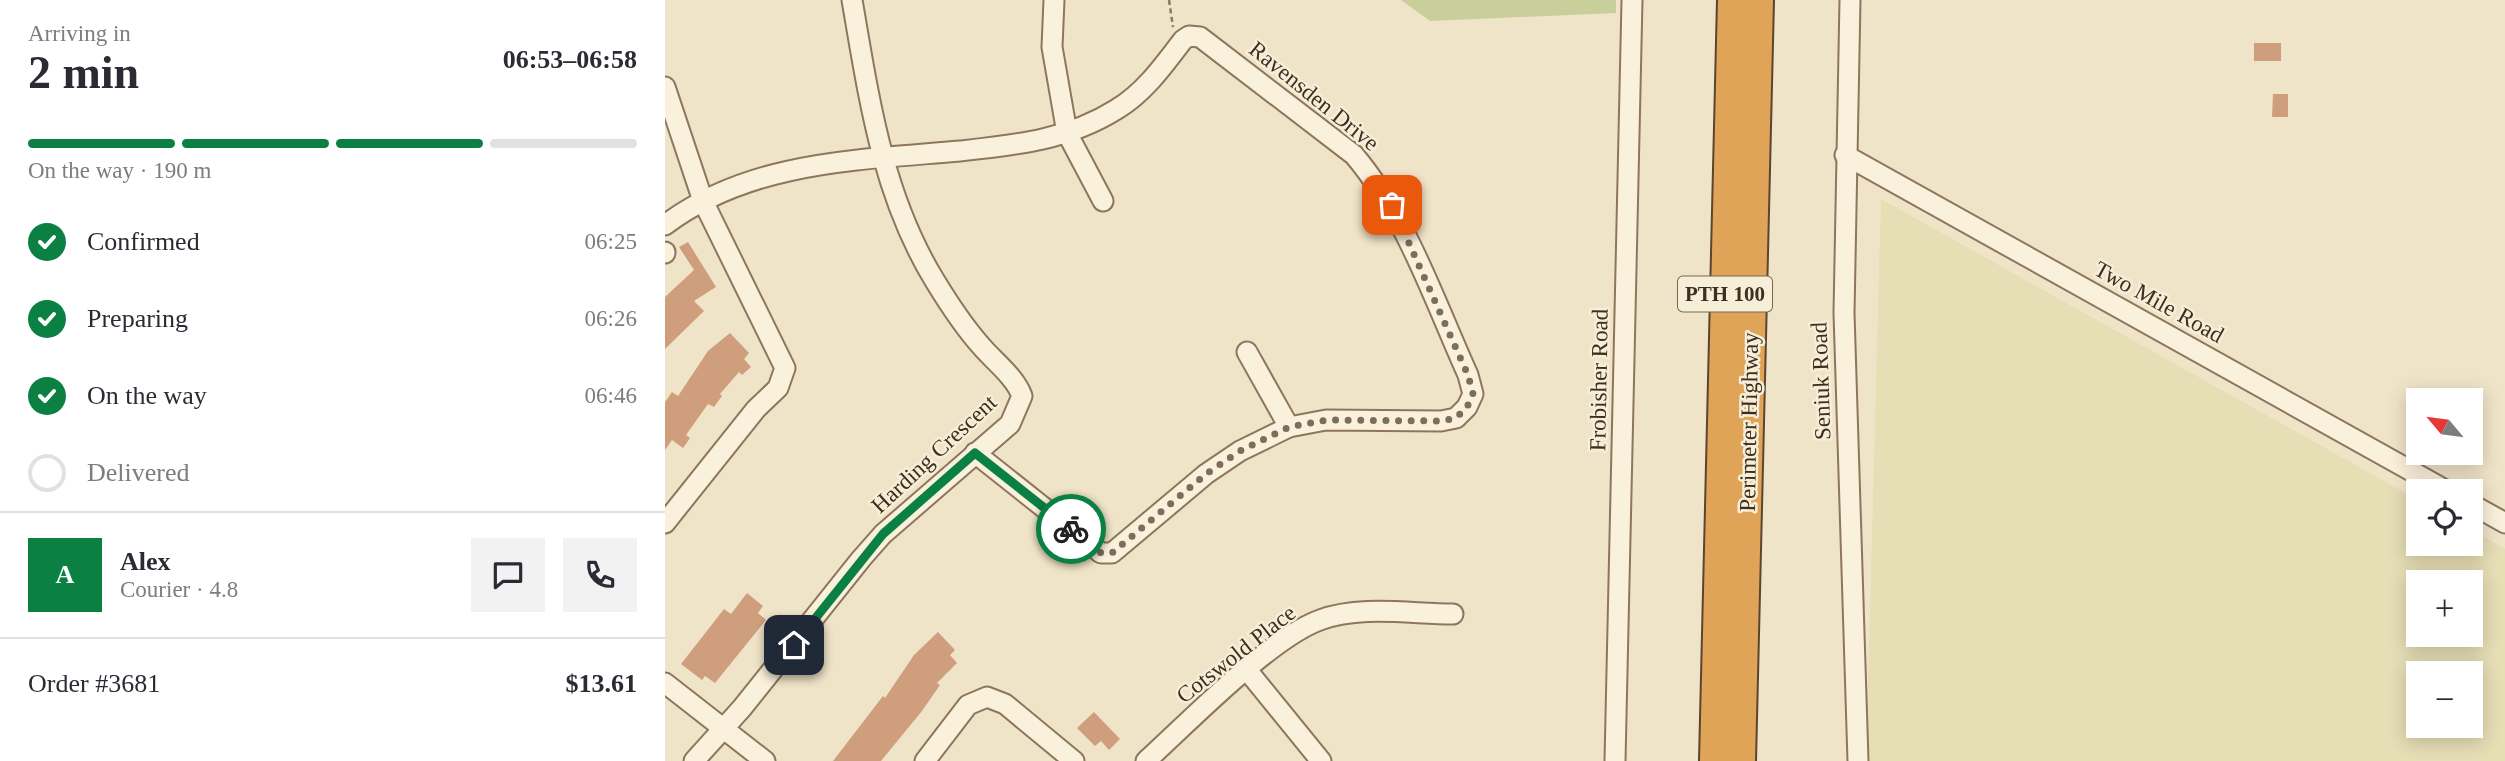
<!DOCTYPE html>
<meta charset="utf-8">
<style>
:root{--surface:#fff;--page:#f2f2f3;--text:#2b2b33;--muted:#7c7c81;--line:#e1e1e2;--accent:#0b8043}
body{margin:0;font-family:"Times New Roman",serif;background:var(--page);color:var(--text);height:100vh;display:flex;flex-direction:column;font-size:26px;white-space:nowrap}
*{box-sizing:border-box;margin:0}
p{font-size:23px;color:var(--muted)}
.icon{flex:none;width:38px;height:38px;fill:none;stroke:currentColor;stroke-width:2;stroke-linecap:round;stroke-linejoin:round}
.map{position:relative;flex:1;overflow:hidden}
.side{display:flex;flex-direction:column;background:var(--surface);width:665px}
.side>*{flex:none}
.needle{width:46px;rotate:299deg}
.fabs{position:absolute;left:1741px;top:388px;display:grid;gap:14px}
.fabs a{display:grid;place-items:center;width:77px;height:77px;border-radius:0px;background:var(--surface);box-shadow:0 4px 18px #0003;font-size:35px}
.pin{position:absolute;display:grid;place-items:center;width:60px;height:60px;color:#fff;margin:-30px;border-radius:14px;box-shadow:0 4px 10px #0006}
.courier{position:absolute;display:grid;place-items:center;width:70px;height:70px;margin:-35px;border:5px solid #0b8043;border-radius:50%;background:#fff;color:#222;box-shadow:0 2px 9px #0007}
.summary em{font-style:normal;font-weight:800}
.summary div{display:flex;flex-direction:column-reverse}
.summary{display:flex;align-items:center;justify-content:space-between;height:119px;padding:0 28px}
h1{font-size:46px;font-weight:800;line-height:52px}
.bar{display:grid;grid-template-columns:repeat(4,1fr);gap:10px 7px;align-content:center;height:84px;padding:0 28px}
.bar i{height:9px;border-radius:5px;background:var(--line)}
.bar .active{background:var(--accent)}
.bar p{grid-column:span 4}
.line{display:flex;align-items:center;gap:18px;padding:0 28px;border-top:2px solid var(--line)}
.line div{flex:1}
.round{display:grid;place-items:center;flex:none;width:74px;height:74px;border-radius:0px;background:var(--page)}
ol{padding:0 28px;list-style:none}
li{display:flex;align-items:center;gap:21px;height:77px}
li p{margin-inline-start:auto}
li .icon{padding:7px;border-radius:50%;background:var(--accent);color:#fff;stroke-width:4}
li:last-child{color:var(--muted)}
li i{width:38px;height:38px;border:4px solid var(--line);border-radius:50%}
main{display:flex;flex:1;min-height:0}
.map>svg:first-child{display:block}
.farmland{fill:#e6deb5;fill-rule:evenodd}
.green{fill:#c9cf9b}
.building{fill:#cf9f7d}
.lines{fill:none;stroke-linecap:round;stroke-linejoin:round}
.minor-casing{stroke:#8d765c;stroke-width:23}
.highway-casing{stroke:#5b4430;stroke-width:32}
.path{stroke:#8d765c;stroke-width:2.5;stroke-dasharray:5 3.5;stroke-linecap:butt}
.minor{stroke:#faf1dc;stroke-width:19}
.highway{stroke:#e0a458;stroke-width:28}
.done{stroke:#7c6e5b;stroke-width:7;stroke-dasharray:0 12.6}
.route{stroke:#0b8043;stroke-width:9}
.labels{text-anchor:middle;dominant-baseline:central;stroke-width:5;stroke-linejoin:round;paint-order:stroke}
.shield{fill:#f7eed8;stroke:#756857;stroke-width:2}
.shield-label{font-size:21px;font-weight:bold;fill:#3d2e20}
.street-label{font-size:23px;fill:#3d2e20;stroke:#f7eed8}
</style>
<main>
<section class="side">
<div class="summary"><div><h1>2 min</h1><p>Arriving in</p></div><em>06:53–06:58</em></div>
<div class="bar"><i class="active"></i><i class="active"></i><i class="active"></i><i></i><p>On the way · 190 m</p></div>
<ol>
<li><svg class="icon" aria-label="check" viewBox="0 0 24 24"><path d="M5 12l5 5 9-10"/></svg>Confirmed<p>06:25</p></li>
<li><svg class="icon" aria-label="check" viewBox="0 0 24 24"><path d="M5 12l5 5 9-10"/></svg>Preparing<p>06:26</p></li>
<li><svg class="icon" aria-label="check" viewBox="0 0 24 24"><path d="M5 12l5 5 9-10"/></svg>On the way<p>06:46</p></li>
<li><i></i>Delivered</li>
</ol>
<div class="line" style="height:126px"><b class="round" style="background:var(--accent);color:#fff">A</b><div><b>Alex</b><p>Courier · 4.8</p></div><a class="round"><svg class="icon" aria-label="chat" viewBox="0 0 24 24"><path d="M4 5h16v11H9l-5 4z"/></svg></a><a class="round"><svg class="icon" aria-label="phone" viewBox="0 0 24 24"><path d="M5 4h4l2 5-3 2q2 4 5 5l2-3 5 2v4C11 20 4 13 5 4z"/></svg></a></div>
<div class="line" style="height:91px"><div>Order #3681</div><b>$13.61</b></div>
</section>
<div class="map">
<svg width="1840" height="761" viewBox="0 0 1840 761">
<rect width="100%" height="100%" fill="#f0e4c8"/>
<path class="farmland" d="M1216 199 1753 500 1754 544H1806V529L1840 549V761H1201ZM1754 583H1806V635H1754ZM1754 674H1806V726H1754Z"/>
<polygon class="green" points="736,0 951,0 951,13 765,21"/>
<g class="building">
<rect x="1589" y="43" width="27" height="18"/>
<polygon points="1608,94 1623,94 1623,117 1607,117"/>
<polygon points="23,242 51,287 29,301 39,311 0,349 0,297 29,270 14,247"/>
<polygon points="65,333 84,353 79,359 86,367 77,375 74,372 55,394 57,396 49,407 43,404 21,435 25,438 18,448 7,440 0,450 0,402 7,392 13,396 43,351"/>
<polygon points="82,593 98,606 93,613 101,620 50,683 40,676 37,680 16,664 59,609 66,614"/>
<polygon points="273,632 290,650 285,655 292,663 272,683 275,685 257,711 216,761 168,761 218,696 220,698 249,655"/>
<polygon points="429,712 455,739 444,750 436,741 430,746 412,728"/>
</g>
<g class="lines">
<defs>
<g id="minor">
<polyline points="389,0 387,47 402,133 438,201"/>
<polyline points="1185,0 1179,313 1193,761"/>
<polyline points="0,87 38,201 120,368 113,388 91,409 0,523"/>
<polyline points="1180,155 1784,492"/>
<path d="M0 225C85 161 193 160 295 151 351 145 403 140 452 109 479 93 499 65 518 40L524 36 535 37 689 155C742 218 769 300 803 375L808 394 802 407 791 418 776 421 661 420 624 427 575 451 541 474 447 553H436L310 453"/>
<polyline points="0,252 0,253"/>
<polyline points="582,352 624,427"/>
<polyline points="1806,504 1840,523"/>
<polyline points="582,670 656,761"/>
<polyline points="0,683 100,761"/>
<path d="M29 761 77 708 196 559 218 534 345 424 357 396C350 377 330 362 317 347 299 327 284 304 270 281 217 195 204 98 187 0"/>
<polyline points="260,761 303,705 322,697 340,704 409,761"/>
<path d="M481 761C523 723 605 638 655 620 695 605 746 614 788 614"/>
<polyline points="950,761 967,0"/>
</g>
<g id="highway">
<polyline points="1049,761 1067,0"/>
<polyline points="1076,761 1094,0"/>
</g>
</defs>
<use href="#minor" class="minor-casing"/>
<use href="#highway" class="highway-casing"/>
<polyline class="path" points="504,0 508,27"/>
<use href="#minor" class="minor"/>
<use href="#highway" class="highway"/>
</g>
<g class="lines">
<polyline class="done" points="406,529 436,553 447,553 541,474 575,451 624,427 662,420 776,421 791,418 802,407 808,394 803,375 727,205"/>
<polyline class="route" points="129,645 218,534 310,453 406,529"/>
</g>
<g class="labels">
<rect class="shield" x="1013" y="276.5" width="94" height="35" rx="5"/>
<g class="shield-label">
<text x="1060" y="294">PTH 100</text>
</g>
<g class="street-label">
<text transform="translate(649 96) rotate(39)">Ravensden Drive</text>
<text transform="translate(1494 302) rotate(29)">Two Mile Road</text>
<text transform="translate(934 380) rotate(-89)">Frobisher Road</text>
<text transform="translate(1156 381) rotate(-92)">Seniuk Road</text>
<text transform="translate(1084 422) rotate(-89)">Perimeter Highway</text>
<text transform="translate(269 454) rotate(-43)">Harding Crescent</text>
<text transform="translate(571 654) rotate(-38)">Cotswold Place</text>
</g>
</g>
</svg>
<div class="fabs">
<a><svg class="needle" viewBox="-14 -14 28 28"><path d="M0-13l5 13h-10z" fill="#e53935"/><path d="M0 13l5-13h-10z" fill="#7c7c81"/></svg></a>
<a><svg class="icon" aria-label="locate" viewBox="0 0 24 24"><circle cx="12" cy="12" r="6"/><path d="M12 2v4M12 18v4M2 12h4M18 12h4"/></svg></a>
<a>+</a>
<a>−</a>
</div>
<div class="pin" style="left:727px;top:205px;background:#ea580c"><svg class="icon" aria-label="bag" viewBox="0 0 24 24"><path d="M5 8h14l-1 12H6zM9 8a3 3 0 0 1 6 0"/></svg></div>
<div class="pin" style="left:129px;top:645px;background:#1f2937"><svg class="icon" aria-label="home" viewBox="0 0 24 24"><path d="M3 11l9-7 9 7M6 9v11h12V9"/></svg></div>
<div class="courier" style="left:406px;top:529px"><svg class="icon" aria-label="bike" viewBox="0 0 24 24"><circle cx="6" cy="16" r="4"/><circle cx="18" cy="16" r="4"/><path d="M6 16l4-8h5l3 8M10 8l3 8H6M13 5h3"/></svg></div>
</div>
</main>
